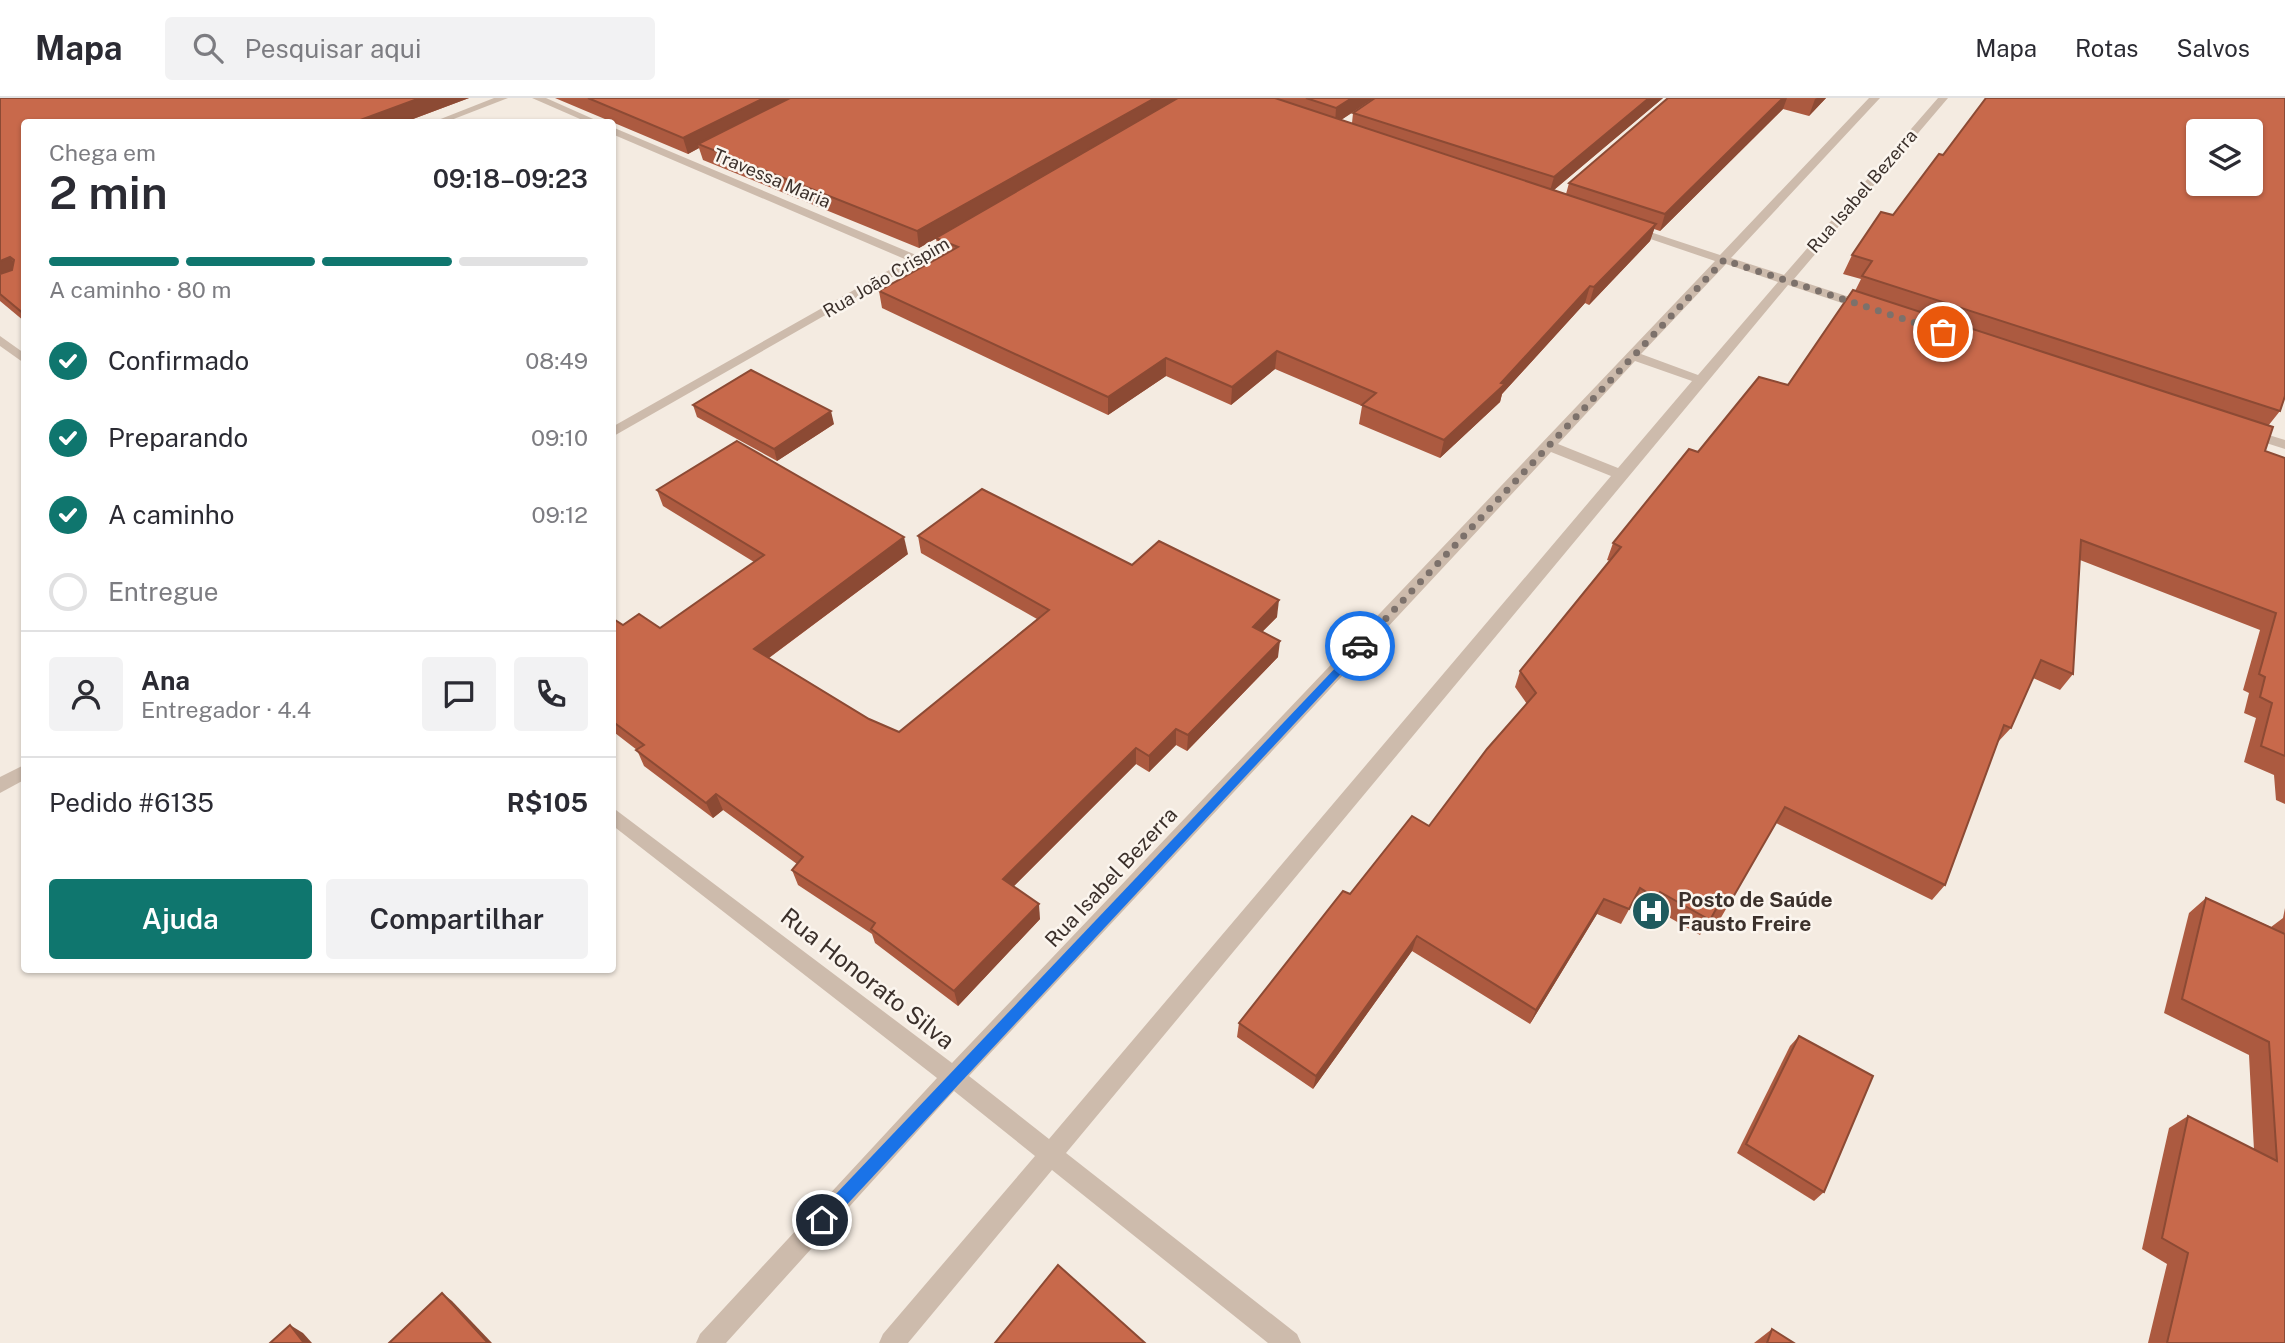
<!DOCTYPE html>
<html lang="pt">
<meta charset="utf-8">
<style>
:root{--surface:#fff;--page:#f2f2f3;--text:#2b2b33;--muted:#7c7c81;--line:#e1e1e2;--accent:#0f766e}
body{margin:0;font-family:"Public Sans",sans-serif;background:var(--page);color:var(--text);height:100vh;display:flex;flex-direction:column;font-size:26px;white-space:nowrap}
*{box-sizing:border-box;margin:0}
p{font-size:23px;color:var(--muted)}
.icon{flex:none;width:38px;height:38px;fill:none;stroke:currentColor;stroke-width:2;stroke-linecap:round;stroke-linejoin:round}
.map{position:relative;flex:1;overflow:hidden}
.details{position:absolute;left:21px;top:21px;width:595px;height:854px;display:flex;flex-direction:column;background:var(--surface);border-radius:7px;box-shadow:0 2px 5px #0004}
.details>*{flex:none}
.controls{position:absolute;left:2186px;top:21px;display:grid;gap:14px}
.controls a{display:grid;place-items:center;width:77px;height:77px;border-radius:7px;background:var(--surface);box-shadow:0 2px 5px #0004;font-size:35px}
.pin{position:absolute;display:grid;place-items:center;width:60px;height:60px;color:#fff;margin:-30px;border:4px solid #fff;border-radius:50%;box-shadow:0 2px 7px #0007}
.courier{position:absolute;display:grid;place-items:center;width:70px;height:70px;margin:-35px;border:5px solid #1a73e8;border-radius:50%;background:#fff;color:#222;box-shadow:0 2px 9px #0007}
.headline em{font-style:normal;font-weight:600}
.headline div{display:flex;flex-direction:column-reverse}
.headline{display:flex;align-items:center;justify-content:space-between;height:119px;padding:0 28px}
h1{font-size:46px;font-weight:600;line-height:52px}
.bar{display:grid;grid-template-columns:repeat(4,1fr);gap:10px 7px;align-content:center;height:84px;padding:0 28px}
.bar i{height:9px;border-radius:5px;background:var(--line)}
.bar .selected{background:var(--accent)}
.bar p{grid-column:span 4}
.line{display:flex;align-items:center;gap:18px;padding:0 28px;border-top:2px solid var(--line)}
.line div{flex:1}
.round{display:grid;place-items:center;flex:none;width:74px;height:74px;border-radius:7px;background:var(--page)}
ol{padding:0 28px;list-style:none}
li{display:flex;align-items:center;gap:21px;height:77px}
li p{margin-inline-start:auto}
li .icon{padding:7px;border-radius:50%;background:var(--accent);color:#fff;stroke-width:4}
li:last-child{color:var(--muted)}
li i{width:38px;height:38px;border:4px solid var(--line);border-radius:50%}
.action{display:flex;gap:14px;margin-top:auto;padding:14px 28px}
.action a{flex:1;height:80px;border-radius:7px;background:var(--accent);color:#fff;font-size:28px;font-weight:600;line-height:80px;text-align:center}
.action a+a{background:var(--page);color:var(--text)}
header{display:flex;align-items:center;gap:42px;box-sizing:border-box;height:98px;padding:0 35px;background:var(--surface);border-bottom:2px solid var(--line)}
header strong{font-size:33px}
nav{display:flex;gap:38px;margin-inline-start:auto;font-size:24px}
.search{width:490px;height:63px;background:var(--page);display:flex;align-items:center;gap:18px;box-sizing:border-box;padding:0 24px;border-radius:7px;color:var(--muted);font-size:26px}
.map>svg:first-child{display:block}
.lines{fill:none;stroke-linecap:round;stroke-linejoin:round}
.minor{fill:#cdbbac;fill-rule:evenodd}
.wall{fill:#ac5a40}
.shaded-wall{fill:#8c4a34}
.building{fill:#c8694b;stroke:#8c4a34;stroke-width:2;fill-rule:evenodd}
.route{fill:#1a73e8}
.done{stroke:#7c716b;stroke-width:7;stroke-dasharray:0 12.6}
.labels{text-anchor:middle;dominant-baseline:central;stroke-width:5;stroke-linejoin:round;paint-order:stroke}
.far-street-label{font-size:18px;fill:#3b302b;stroke:#fbf5ee}
.street-label{font-size:21px;fill:#3b302b;stroke:#fbf5ee}
.poi-label{font-size:21px;font-weight:bold;fill:#3b302b;stroke:#fbf5ee;text-anchor:start}
.near-street-label{font-size:24px;fill:#3b302b;stroke:#fbf5ee}
</style>
<header>
<strong>Mapa</strong>
<div class="search"><svg class="icon" aria-label="search" viewBox="0 0 24 24"><circle cx="10" cy="10" r="6"/><path d="M15 15l6 6"/></svg>Pesquisar aqui</div>
<nav><a>Mapa</a><a>Rotas</a><a>Salvos</a></nav>
</header>
<div class="map">
<svg width="2285" height="1245" viewBox="0 0 2285 1245">
<rect width="100%" height="100%" fill="#f4ebe1"/>
<g class="lines">
<g class="minor">
<polygon points="494,0 508,0 446,24 433,24"/>
<polygon points="532,0 546,0 600,24 587,24"/>
<path d="M1869 0H1880L1731 160 1784 177 1938 0H1948L1794 181 1871 206V212H1863L1788 187 1066 1055 1297 1236 1301 1245H1268L1052 1072 908 1245H879L883 1236 1035 1058 954 993 726 1245H696L700 1236 937 980 612 727V709L952 965 1715 163 1627 133V129H1635L1720 157ZM1726 166 1778 184 1698 277 1641 256ZM1635 263 1692 283 1618 370 1558 346ZM1551 354 1611 378 1049 1041 969 978Z"/>
<polygon points="612,29 916,157 952,137 962,139 612,339 612,329 907,162 612,36"/>
<polygon points="0,238 24,255 24,265 0,248"/>
<polygon points="2246,330 2285,342 2285,351 2241,337 2241,331"/>
<polygon points="24,667 24,682 0,695 0,679"/>
</g>
</g>
<g class="wall">
<polygon points="0,0 469,0 405,24 24,24 24,223 0,203"/>
<polygon points="555,0 1374,0 1341,22 1352,25 1353,15 1663,0 1554,92 1566,96 1569,85 1668,0 1826,0 1809,18 1783,11 1660,133 1654,131 1650,143 1589,207 1585,205 1502,296 1500,304 1440,360 1359,326 1362,308 1275,271 1231,307 1166,278 1108,317 882,210 879,193 940,158 939,158 936,140 948,134 919,150 703,62 699,50 688,56"/>
<polygon points="1881,114 2280,313 2268,328 2265,353 2285,360 2285,706 2276,702 2274,677 2244,664 2256,620 2244,615 2249,595 2243,592 2260,532 2080,462 2073,576 2060,592 2033,580 2011,630 1997,645 1945,787 1932,802 1776,725 1719,823 1711,819 1700,837 1651,809 1648,815 1632,806 1621,826 1597,816 1530,926 1412,853 1313,991 1237,939 1239,925 1350,796 1429,728 1527,606 1515,589 1520,573 1610,463 1607,462 1613,445 1698,354 1788,287 1855,193 1861,181 1843,176 1852,157"/>
<polygon points="693,307 834,326 777,363 697,319"/>
<polygon points="657,392 908,456 769,560 869,621 899,634 1037,521 921,455 918,438 1132,467 1277,519 1262,534 1278,559 1187,653 1176,647 1149,674 1136,666 1014,788 1040,821 958,908 875,845 872,836 798,787 792,772 797,766 723,712 713,720 644,668 637,652 615,635 612,629 612,520 623,527 660,530 754,464 663,408"/>
<polygon points="2206,800 2271,829 2283,820 2285,810 2285,1245 2148,1245 2167,1166 2142,1151 2169,1030 2188,1018 2254,1052 2249,957 2164,915 2189,815"/>
<polygon points="1799,938 1824,1094 1814,1103 1737,1055 1790,948"/>
<polygon points="1772,1231 1794,1245 1754,1245"/>
</g>
<g class="shaded-wall">
<polygon points="420,0 469,0 405,24 355,24"/>
<polygon points="764,0 800,0 698,46 699,50 688,56 683,40"/>
<polygon points="1155,0 1183,0 919,150 917,133"/>
<polygon points="1352,0 1374,0 1335,26 1336,10"/>
<polygon points="1649,0 1663,0 1549,96 1554,79"/>
<polygon points="1783,0 1787,0 1783,11 1660,133 1665,116"/>
<polygon points="1817,0 1826,0 1809,18 1815,1"/>
<polygon points="1656,126 1650,143 1589,207 1594,189"/>
<polygon points="10,159 23,177 0,186 0,163"/>
<polygon points="1590,188 1585,205 1502,296 1500,304 1440,360 1444,342 1501,285"/>
<polygon points="1277,253 1275,271 1231,307 1232,289"/>
<polygon points="1166,260 1166,278 1108,317 1108,299"/>
<polygon points="831,313 834,326 777,363 774,351"/>
<polygon points="904,439 908,456 759,567 754,551"/>
<polygon points="1279,502 1277,519 1251,545 1253,529"/>
<polygon points="1280,543 1278,559 1187,653 1188,637"/>
<polygon points="1176,631 1176,647 1149,674 1149,658"/>
<polygon points="1136,650 1136,666 1006,796 1003,781"/>
<polygon points="716,696 723,712 713,720 706,705"/>
<polygon points="1604,801 1597,816 1530,926 1536,912"/>
<polygon points="1039,806 1040,821 958,908 954,893"/>
<polygon points="1417,838 1412,853 1313,991 1316,978"/>
<polygon points="442,1195 452,1203 492,1245 488,1245"/>
<polygon points="290,1227 303,1235 312,1245 304,1245"/>
</g>
<g class="building">
<polygon points="0,0 420,0 355,24 24,24 24,216 0,196 0,176 12,172 14,162 10,159 0,163"/>
<polygon points="588,0 764,0 683,40"/>
<polygon points="790,0 1155,0 917,133 698,46"/>
<polygon points="1178,0 1275,0 1656,126 1594,189 1590,188 1501,285 1505,286 1444,342 1362,307 1376,295 1277,253 1232,289 1166,260 1108,299 879,193 958,149 936,140"/>
<polygon points="1306,0 1352,0 1336,10"/>
<polygon points="1375,0 1649,0 1554,79 1353,15"/>
<polygon points="1668,0 1783,0 1665,116 1569,85"/>
<path d="M1986 0H2285V298L2280 313 1862 178 1872 163 1852 157 1881 114 1893 117 1939 56 1943 57ZM2198 33H2250V86H2198Z"/>
<polygon points="1853,192 2273,329 2265,353 2285,360 2285,658 2261,648 2272,605 2260,599 2265,579 2259,576 2276,515 2081,442 2073,576 2041,562 2011,630 2004,627 1945,787 1785,709 1728,808 1720,804 1710,822 1660,794 1656,800 1640,790 1629,811 1604,801 1536,912 1417,838 1316,978 1239,925 1343,793 1350,796 1412,718 1429,728 1487,651 1536,595 1520,573 1621,449 1613,445 1689,351 1698,354 1759,279 1788,287"/>
<polygon points="751,272 831,313 774,351 693,307"/>
<polygon points="737,343 904,439 754,551 869,621 899,634 1049,512 918,438 982,391 1132,467 1159,443 1279,502 1253,529 1280,543 1188,637 1176,631 1149,658 1136,650 1003,781 1039,806 954,893 871,831 875,825 792,772 803,759 716,696 706,705 636,652 644,647 612,623 612,520 623,527 639,516 660,530 764,457 657,392"/>
<polygon points="2206,800 2285,836 2285,1245 2167,1245 2188,1155 2162,1140 2188,1018 2277,1063 2269,944 2182,901"/>
<polygon points="1799,938 1873,978 1824,1094 1746,1046"/>
<polygon points="1058,1167 1145,1245 995,1245"/>
<polygon points="442,1195 488,1245 389,1245"/>
<polygon points="290,1227 304,1245 270,1245"/>
<polygon points="1772,1231 1794,1245 1767,1245"/>
</g>
<polygon class="route" points="1360,544 1365,548 1364,551 827,1128 822,1130 816,1128 814,1122 816,1117"/>
<g class="lines">
<polyline class="done" points="1360,548 1724,162 1943,234"/>
</g>
<defs>
<symbol id="hospital-disc" viewBox="-11 -11 22 22"><circle r="9.5" fill="#1f5a5e" stroke="#fbf5ee"/><path d="M-5-5h3v3.5h4V-5h3V5h-3V1.5h-4V5h-3Z" fill="#fff"/></symbol>
</defs>
<g fill-rule="evenodd">
<use href="#hospital-disc" x="1629" y="791" width="44" height="44"/>
</g>
<g class="labels">
<g class="far-street-label">
<text transform="translate(772 80) rotate(23)">Travessa Maria</text>
<text transform="translate(1862 93) rotate(-49)">Rua Isabel Bezerra</text>
<text transform="translate(886 179) rotate(-30)">Rua João Crispim</text>
</g>
<g class="street-label">
<text transform="translate(1111 779) rotate(-47)">Rua Isabel Bezerra</text>
</g>
<g class="poi-label">
<text x="1678" y="801">Posto de Saúde<tspan x="1678" dy="24">Fausto Freire</tspan></text>
</g>
<g class="near-street-label">
<text transform="translate(868 880) rotate(38)">Rua Honorato Silva</text>
</g>
</g>
</svg>
<div class="controls">
<a><svg class="icon" aria-label="layers" viewBox="0 0 24 24"><path d="M12 4l9 5-9 5-9-5zM3 14l9 5 9-5"/></svg></a>
</div>
<div class="pin" style="left:1943px;top:234px;background:#ea580c"><svg class="icon" aria-label="bag" viewBox="0 0 24 24"><path d="M5 8h14l-1 12H6zM9 8a3 3 0 0 1 6 0"/></svg></div>
<div class="pin" style="left:822px;top:1122px;background:#1f2937"><svg class="icon" aria-label="home" viewBox="0 0 24 24"><path d="M3 11l9-7 9 7M6 9v11h12V9"/></svg></div>
<div class="courier" style="left:1360px;top:548px"><svg class="icon" aria-label="car" viewBox="0 0 24 24"><path d="M5 17H2v-5l4-1 3-4h7l3 4 3 1v5h-3M9 17h6M6 11h13"/><circle cx="7" cy="17" r="2"/><circle cx="17" cy="17" r="2"/></svg></div>
<section class="details">
<div class="headline"><div><h1>2 min</h1><p>Chega em</p></div><em>09:18–09:23</em></div>
<div class="bar"><i class="selected"></i><i class="selected"></i><i class="selected"></i><i></i><p>A caminho · 80 m</p></div>
<ol>
<li><svg class="icon" aria-label="check" viewBox="0 0 24 24"><path d="M5 12l5 5 9-10"/></svg>Confirmado<p>08:49</p></li>
<li><svg class="icon" aria-label="check" viewBox="0 0 24 24"><path d="M5 12l5 5 9-10"/></svg>Preparando<p>09:10</p></li>
<li><svg class="icon" aria-label="check" viewBox="0 0 24 24"><path d="M5 12l5 5 9-10"/></svg>A caminho<p>09:12</p></li>
<li><i></i>Entregue</li>
</ol>
<div class="line" style="height:126px"><a class="round"><svg class="icon" aria-label="person" viewBox="0 0 24 24"><circle cx="12" cy="8" r="4"/><path d="M4 21q1-7 8-7t8 7"/></svg></a><div><b>Ana</b><p>Entregador · 4.4</p></div><a class="round"><svg class="icon" aria-label="chat" viewBox="0 0 24 24"><path d="M4 5h16v11H9l-5 4z"/></svg></a><a class="round"><svg class="icon" aria-label="phone" viewBox="0 0 24 24"><path d="M5 4h4l2 5-3 2q2 4 5 5l2-3 5 2v4C11 20 4 13 5 4z"/></svg></a></div>
<div class="line" style="height:91px"><div>Pedido #6135</div><b>R$105</b></div>
<div class="action"><a>Ajuda</a><a>Compartilhar</a></div>
</section>
</div>
